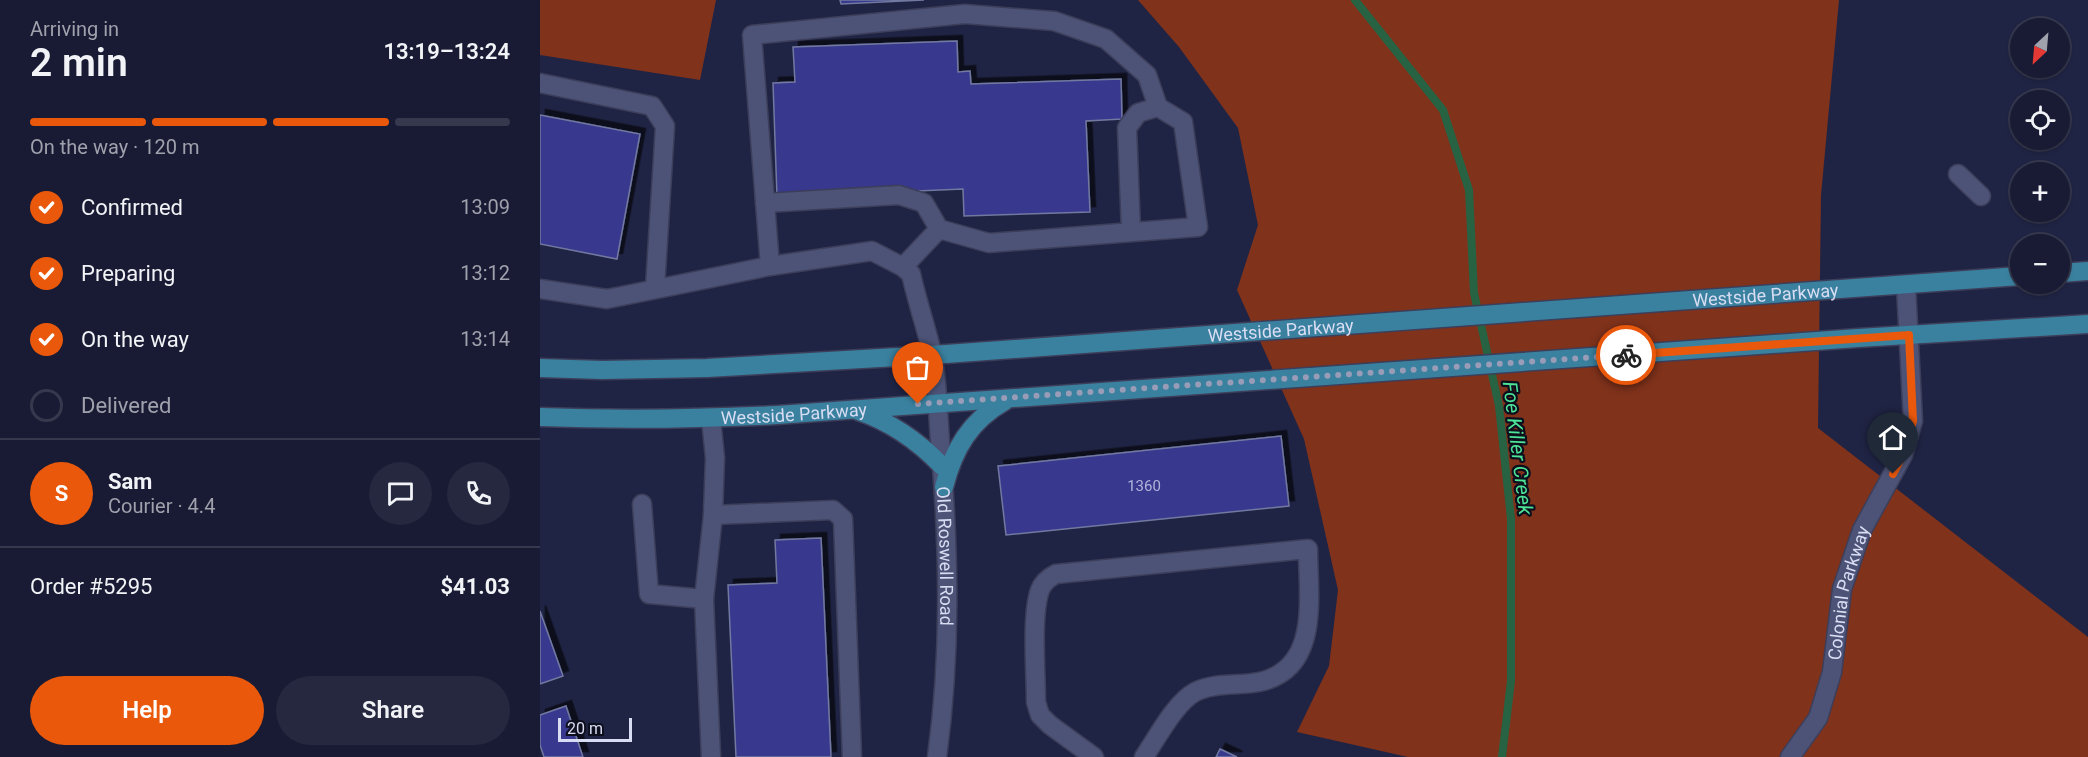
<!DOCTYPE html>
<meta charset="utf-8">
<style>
:root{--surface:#181b33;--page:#25283f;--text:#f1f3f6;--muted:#9fa1ac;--line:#36394e;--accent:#ea580c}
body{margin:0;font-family:Roboto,sans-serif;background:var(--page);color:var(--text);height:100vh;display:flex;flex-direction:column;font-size:22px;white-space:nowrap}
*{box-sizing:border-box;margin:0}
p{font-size:20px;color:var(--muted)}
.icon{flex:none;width:33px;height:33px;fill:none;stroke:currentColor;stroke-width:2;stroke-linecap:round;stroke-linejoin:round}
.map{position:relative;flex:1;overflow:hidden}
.panel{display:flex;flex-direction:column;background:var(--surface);width:540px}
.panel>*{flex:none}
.needle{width:39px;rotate:206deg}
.tools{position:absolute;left:1470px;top:18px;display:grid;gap:12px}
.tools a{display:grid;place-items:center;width:60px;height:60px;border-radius:50%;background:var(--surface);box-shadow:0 2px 4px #0004,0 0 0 2px var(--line);font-size:30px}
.scale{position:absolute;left:18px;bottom:15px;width:74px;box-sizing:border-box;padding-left:6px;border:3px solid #d9ddf3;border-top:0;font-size:16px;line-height:21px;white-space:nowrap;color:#d9ddf3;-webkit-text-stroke:4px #0d0f1d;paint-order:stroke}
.pin{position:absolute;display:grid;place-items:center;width:51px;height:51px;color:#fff;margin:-62px -26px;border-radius:50% 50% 50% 0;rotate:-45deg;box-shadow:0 0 6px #0007}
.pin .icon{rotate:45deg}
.courier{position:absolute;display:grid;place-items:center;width:60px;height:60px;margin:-30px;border:4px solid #ea580c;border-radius:50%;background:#fff;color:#222;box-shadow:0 2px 8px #0007}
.headline em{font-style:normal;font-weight:600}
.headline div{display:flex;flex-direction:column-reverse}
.headline{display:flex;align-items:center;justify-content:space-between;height:102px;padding:0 30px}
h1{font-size:39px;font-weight:600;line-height:45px}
.bar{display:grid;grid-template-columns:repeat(4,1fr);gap:9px 6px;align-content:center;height:72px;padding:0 30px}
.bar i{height:8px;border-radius:4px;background:var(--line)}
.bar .active{background:var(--accent)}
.bar p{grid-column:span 4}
.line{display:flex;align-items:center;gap:15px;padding:0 30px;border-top:2px solid var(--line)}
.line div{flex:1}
.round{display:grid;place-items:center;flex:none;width:63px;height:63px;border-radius:32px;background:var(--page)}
ol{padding:0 30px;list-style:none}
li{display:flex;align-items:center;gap:18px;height:66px}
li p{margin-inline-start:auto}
li .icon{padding:6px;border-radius:50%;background:var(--accent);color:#fff;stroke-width:4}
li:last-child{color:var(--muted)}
li i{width:33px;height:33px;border:3px solid var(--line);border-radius:50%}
.primary-button{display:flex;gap:12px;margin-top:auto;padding:12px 30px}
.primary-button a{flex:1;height:69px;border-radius:36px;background:var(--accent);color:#fff;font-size:24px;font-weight:600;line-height:69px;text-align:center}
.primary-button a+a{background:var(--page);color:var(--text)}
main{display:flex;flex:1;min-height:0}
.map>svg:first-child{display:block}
.green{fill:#80321b}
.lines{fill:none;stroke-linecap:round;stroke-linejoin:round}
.stream{stroke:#276343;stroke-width:8}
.building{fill:#37398e;stroke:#7279a0;stroke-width:1.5;filter:url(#shadow)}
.minor-casing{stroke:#3c3e5a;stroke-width:21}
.major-casing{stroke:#3c3e5a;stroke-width:21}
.minor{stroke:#4d5377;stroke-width:18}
.major{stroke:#3a819f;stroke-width:18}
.done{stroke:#989cb6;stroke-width:6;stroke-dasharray:0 10.8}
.route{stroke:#ea580c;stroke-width:8}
.labels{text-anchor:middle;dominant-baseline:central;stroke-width:4.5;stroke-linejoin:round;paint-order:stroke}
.number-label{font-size:15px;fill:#b0b4da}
.street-label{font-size:18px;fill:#d9ddf3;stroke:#0d0f1d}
.water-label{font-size:20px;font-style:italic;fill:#4ee498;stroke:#0d0f1d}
</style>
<main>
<section class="panel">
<div class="headline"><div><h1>2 min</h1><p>Arriving in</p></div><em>13:19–13:24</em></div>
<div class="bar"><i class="active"></i><i class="active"></i><i class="active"></i><i></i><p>On the way · 120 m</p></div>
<ol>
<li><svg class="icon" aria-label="check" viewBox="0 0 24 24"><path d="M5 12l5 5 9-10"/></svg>Confirmed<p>13:09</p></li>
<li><svg class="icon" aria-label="check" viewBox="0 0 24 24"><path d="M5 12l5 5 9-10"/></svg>Preparing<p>13:12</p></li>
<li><svg class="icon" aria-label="check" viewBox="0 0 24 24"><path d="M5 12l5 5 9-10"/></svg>On the way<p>13:14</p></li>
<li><i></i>Delivered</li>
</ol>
<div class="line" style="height:108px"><b class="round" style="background:var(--accent);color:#fff">S</b><div><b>Sam</b><p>Courier · 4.4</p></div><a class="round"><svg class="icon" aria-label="chat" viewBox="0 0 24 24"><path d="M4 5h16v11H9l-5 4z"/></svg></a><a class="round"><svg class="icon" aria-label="phone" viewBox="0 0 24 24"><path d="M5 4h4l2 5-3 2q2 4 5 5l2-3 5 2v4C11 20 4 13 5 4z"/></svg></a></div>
<div class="line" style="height:78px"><div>Order #5295</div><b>$41.03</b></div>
<div class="primary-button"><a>Help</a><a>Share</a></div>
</section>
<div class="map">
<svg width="1548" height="757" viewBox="0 0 1548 757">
<defs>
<filter id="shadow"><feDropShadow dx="5.5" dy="-5.5" stdDeviation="0" flood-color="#0009"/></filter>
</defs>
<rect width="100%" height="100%" fill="#202444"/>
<g class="green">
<polygon points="0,0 176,0 160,80 0,55"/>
<polygon points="598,0 1299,0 1281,195 1278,428 1548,637 1548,757 868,757 757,732 789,666 798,590 764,439 697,290 718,225 698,128 639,47"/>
</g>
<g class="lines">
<polyline class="stream" points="815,0 903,110 929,190 934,293 959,406 971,519 971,681 962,757"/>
</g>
<g class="building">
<polygon points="300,0 384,0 301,4"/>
<polygon points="417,41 418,72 430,71 431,84 581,79 582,119 546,121 550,212 424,216 423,189 237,197 233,83 255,82 253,47"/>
<polygon points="0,115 100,134 77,259 0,244"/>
<polygon points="741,436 749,506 466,535 458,466"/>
<polygon points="281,538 291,757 196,757 188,585 237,583 235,540"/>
<polygon points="0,611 23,676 0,684"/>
<polygon points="26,706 43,757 4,757 0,745 0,715"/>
<polygon points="680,749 697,757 676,757"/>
</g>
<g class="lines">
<defs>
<g id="minor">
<polyline points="0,83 112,106 125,126 115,288"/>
<polyline points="1418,174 1441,196"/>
<polyline points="225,203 359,195 384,203 399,229"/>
<polyline points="591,231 587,128 598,113 618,107"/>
<polyline points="230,266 212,35 425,14 514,21 566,39 607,75 618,107 643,122 658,227 449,243 399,229 363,267"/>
<path id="s1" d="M0 289 67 299 230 266 332 251 363 267 371 274C377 301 386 327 392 353 398 382 398 423 401 453 409 555 411 655 397 757"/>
<polyline points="171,419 175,458 173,515"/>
<polyline points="102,504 109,594 164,599"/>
<polyline points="171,757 164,599 173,515 293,510 303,519 312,757"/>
<path d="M554 757 510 725 500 715 496 702C496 673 491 615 500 590 503 582 508 578 516 574L768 549C768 597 781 669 719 682 699 686 674 682 655 692 635 703 617 738 604 757"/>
<path id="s2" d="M1250 757 1278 718 1292 672 1302 589 1322 530 1363 455 1373 421 1366 286"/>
</g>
<g id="major">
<polyline points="1520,273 1548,271"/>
<path id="s3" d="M0 368 62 370 167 368 392 355 1480 276"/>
<path d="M318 411C351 422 378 441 402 466"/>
<path id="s4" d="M0 417C79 420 158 419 237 415L1318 338 1548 324"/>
<path d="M404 487C414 448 430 421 465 401"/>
</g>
</defs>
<use href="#minor" class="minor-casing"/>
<use href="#major" class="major-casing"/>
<use href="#minor" class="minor"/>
<use href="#major" class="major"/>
</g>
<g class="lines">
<polyline class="done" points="378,404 1086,355"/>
<polyline class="route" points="1086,355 1369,335 1373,421 1363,455 1353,474"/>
</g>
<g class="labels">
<g class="number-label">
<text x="604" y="486">1360</text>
</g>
<g class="street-label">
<text stroke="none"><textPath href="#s3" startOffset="1228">Westside Parkway</textPath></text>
<text stroke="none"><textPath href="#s3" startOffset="742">Westside Parkway</textPath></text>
<text stroke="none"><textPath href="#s4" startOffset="254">Westside Parkway</textPath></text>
<text stroke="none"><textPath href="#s1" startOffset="668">Old Roswell Road</textPath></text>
<text stroke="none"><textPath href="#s2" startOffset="177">Colonial Parkway</textPath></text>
</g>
<g class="water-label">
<text transform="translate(978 448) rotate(83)">Foe Killer Creek</text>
</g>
</g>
</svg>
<div class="tools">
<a><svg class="needle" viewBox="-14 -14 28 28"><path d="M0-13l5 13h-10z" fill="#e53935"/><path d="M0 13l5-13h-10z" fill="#9fa1ac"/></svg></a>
<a><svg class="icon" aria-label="locate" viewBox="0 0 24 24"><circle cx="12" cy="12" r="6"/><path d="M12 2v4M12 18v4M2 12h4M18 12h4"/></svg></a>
<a>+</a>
<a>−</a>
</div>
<div class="scale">20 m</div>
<div class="pin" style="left:378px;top:404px;background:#ea580c"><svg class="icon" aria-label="bag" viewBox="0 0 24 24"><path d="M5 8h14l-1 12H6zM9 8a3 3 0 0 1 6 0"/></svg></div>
<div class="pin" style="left:1353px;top:474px;background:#1f2937"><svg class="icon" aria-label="home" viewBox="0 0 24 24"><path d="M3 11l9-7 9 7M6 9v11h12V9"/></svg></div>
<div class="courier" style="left:1086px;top:355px"><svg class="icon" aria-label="bike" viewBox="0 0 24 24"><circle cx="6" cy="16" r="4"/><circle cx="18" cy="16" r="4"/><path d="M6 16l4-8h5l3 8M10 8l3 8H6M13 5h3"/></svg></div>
</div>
</main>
